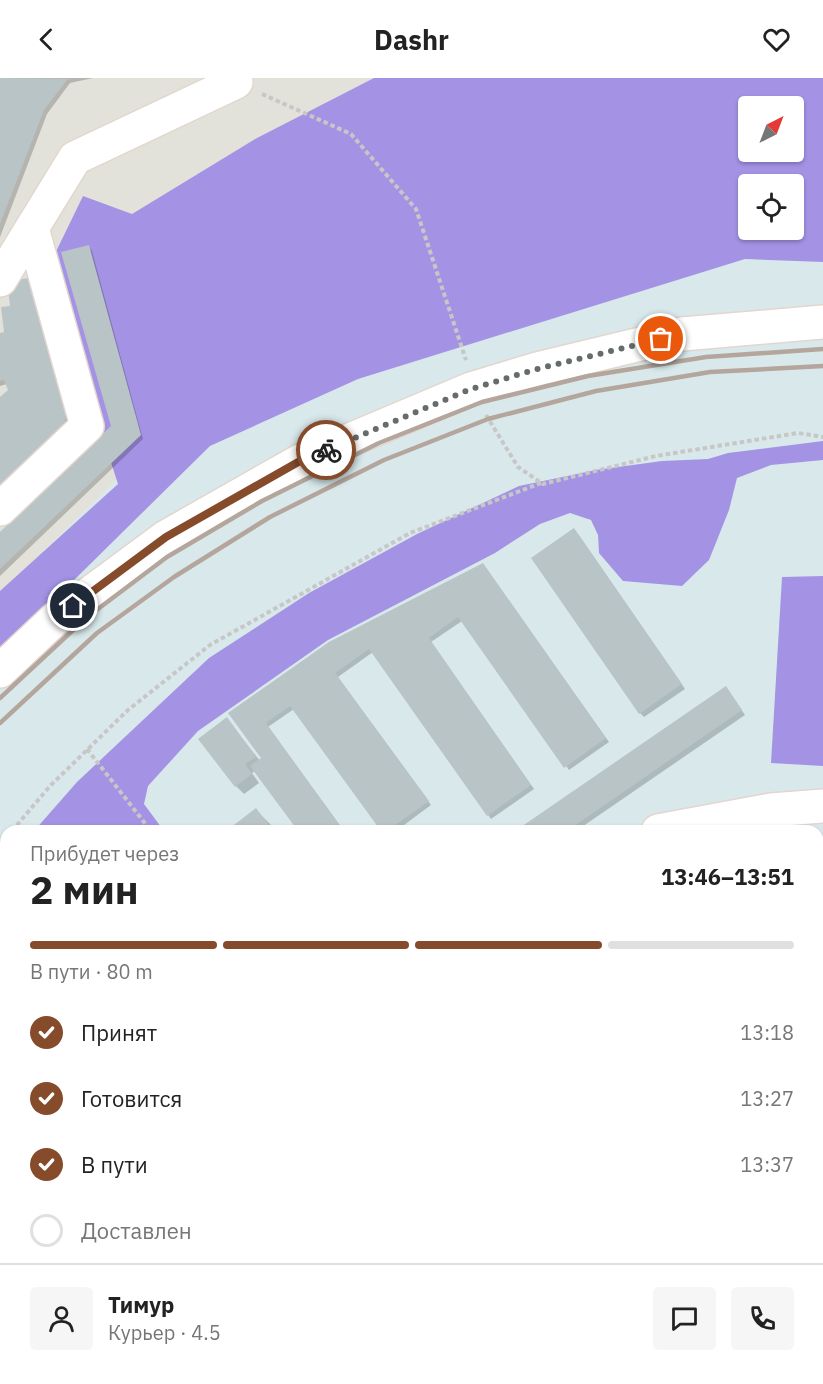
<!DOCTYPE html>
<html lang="ru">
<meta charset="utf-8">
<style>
:root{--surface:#fff;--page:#f6f6f6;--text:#222;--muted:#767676;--line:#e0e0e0;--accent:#854b2a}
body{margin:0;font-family:"IBM Plex Sans",sans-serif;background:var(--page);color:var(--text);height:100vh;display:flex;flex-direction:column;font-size:22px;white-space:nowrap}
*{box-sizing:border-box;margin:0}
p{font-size:20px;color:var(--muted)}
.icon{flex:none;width:33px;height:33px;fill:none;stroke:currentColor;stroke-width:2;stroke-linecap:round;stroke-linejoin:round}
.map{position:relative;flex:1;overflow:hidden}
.drawer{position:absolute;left:0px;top:747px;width:824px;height:560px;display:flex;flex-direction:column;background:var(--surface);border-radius:18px 18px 0 0;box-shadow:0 2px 4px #0004}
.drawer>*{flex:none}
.needle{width:39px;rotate:42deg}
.tools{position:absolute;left:738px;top:18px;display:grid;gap:12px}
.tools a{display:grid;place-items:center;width:66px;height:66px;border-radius:6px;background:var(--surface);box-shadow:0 2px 4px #0004;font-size:30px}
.pin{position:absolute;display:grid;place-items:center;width:51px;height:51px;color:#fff;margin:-26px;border:3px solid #fff;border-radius:50%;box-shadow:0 2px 6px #0007}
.courier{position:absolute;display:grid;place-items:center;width:60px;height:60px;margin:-30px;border:4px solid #854b2a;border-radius:50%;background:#fff;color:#222;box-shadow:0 2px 8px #0007}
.summary em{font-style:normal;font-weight:800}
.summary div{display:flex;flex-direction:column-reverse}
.summary{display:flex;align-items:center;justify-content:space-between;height:102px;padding:0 30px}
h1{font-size:39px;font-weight:800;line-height:45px}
.bar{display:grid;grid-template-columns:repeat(4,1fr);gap:9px 6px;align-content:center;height:72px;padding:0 30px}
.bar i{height:8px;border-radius:4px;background:var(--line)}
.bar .active{background:var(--accent)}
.bar p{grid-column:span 4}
.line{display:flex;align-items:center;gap:15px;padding:0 30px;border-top:2px solid var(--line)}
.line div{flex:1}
.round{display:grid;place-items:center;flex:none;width:63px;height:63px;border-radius:6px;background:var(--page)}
ol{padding:0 30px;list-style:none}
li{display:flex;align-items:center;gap:18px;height:66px}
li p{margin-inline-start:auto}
li .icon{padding:6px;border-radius:50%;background:var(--accent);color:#fff;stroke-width:4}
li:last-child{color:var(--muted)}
li i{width:33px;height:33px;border:3px solid var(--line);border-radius:50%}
header{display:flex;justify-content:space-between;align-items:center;height:78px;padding:0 30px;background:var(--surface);font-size:27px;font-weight:800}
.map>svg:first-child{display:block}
.industrial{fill:#e3e2da}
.green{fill:#a493e5;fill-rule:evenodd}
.shadow{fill:#0003}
.building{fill:#b9c4c7}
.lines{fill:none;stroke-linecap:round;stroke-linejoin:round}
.minor-casing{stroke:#e2d6ce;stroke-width:36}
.path{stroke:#c7c7c7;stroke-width:4;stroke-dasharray:4.5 3;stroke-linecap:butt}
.minor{stroke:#fff;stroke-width:33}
.rail{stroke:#b4a69c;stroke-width:4.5}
.done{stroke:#666c6c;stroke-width:6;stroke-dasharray:0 10.8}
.route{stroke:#854b2a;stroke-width:8}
</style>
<header><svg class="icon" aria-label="back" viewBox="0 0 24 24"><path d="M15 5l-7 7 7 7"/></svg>Dashr<svg class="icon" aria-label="heart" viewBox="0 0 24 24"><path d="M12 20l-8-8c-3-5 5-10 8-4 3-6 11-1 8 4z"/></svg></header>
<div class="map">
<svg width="823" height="1306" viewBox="0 0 823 1306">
<rect width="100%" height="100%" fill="#d9e9eb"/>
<polygon class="industrial" points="0,0 375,0 177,342 0,516"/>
<g class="green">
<path d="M374 0H823V184L745 181 358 301 210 368 0 575V513L118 406 48 190 83 118 132 136 257 60ZM748 28H794V74H748ZM748 106H794V152H748Z"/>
<polygon points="823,363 823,382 771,387 737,400 729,432 709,482 682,508 623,503 599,475 598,457 591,442 570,435 540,446 495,475 328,562 198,653 148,708 144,726 164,753 34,753 77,704 209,580 309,515 417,456 519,408 596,392 662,383 708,381 728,375"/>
<polygon points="823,498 823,688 771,685 782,499"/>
<polygon points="6,786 6,1300 103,1301 102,1306 0,1306 0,792"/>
</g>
<g class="shadow">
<polygon points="0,0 93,0 70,5 47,36 0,159"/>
<polygon points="89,169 92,173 143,361 0,498 0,456 112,348"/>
<polygon points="0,257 70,330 67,353 0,321 9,313 7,306 0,308"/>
<polygon points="578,456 685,611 644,639 640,635"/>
<polygon points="486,491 609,664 569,692 462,543 431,564 534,711 491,741 373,574 338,599 431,727 396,753 383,753 294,631 268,649 344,753 299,753 255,693 252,695 259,705 244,716 236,708 227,641 260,683 263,680 230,635"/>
<polygon points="729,614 745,637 576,753 521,753"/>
<polygon points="256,732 277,753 228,753"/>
<polygon points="189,1300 264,1300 262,1306 187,1306"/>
<polygon points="619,1300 755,1300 756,1306 603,1306"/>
</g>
<g class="building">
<polygon points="0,0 72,1 67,2 44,32 0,146"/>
<polygon points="89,167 141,357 0,491 0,454 111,348 61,174"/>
<polygon points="37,199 67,325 64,350 0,410 0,319 8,312 4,302 0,303 0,255 4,254 1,229 10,228 7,203"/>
<polygon points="574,450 682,606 639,636 531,480"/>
<polygon points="483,485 606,660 564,690 458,539 429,560 531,707 487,738 369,571 335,595 429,723 387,753 381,753 290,628 266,645 344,753 298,753 250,688 261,680 228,635 329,564"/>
<polygon points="726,608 742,632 567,753 520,753 518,751"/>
<polygon points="227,639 256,679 245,686 252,696 235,709 198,661"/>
<polygon points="256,730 273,753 226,753"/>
<polygon points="187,1300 237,1300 235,1306 186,1306"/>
<polygon points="614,1300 742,1300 744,1306 599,1306"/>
</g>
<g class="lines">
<defs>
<g id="minor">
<polyline points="0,202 75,80 236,4"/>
<polyline points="0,431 87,348 32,150"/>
<polyline points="0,593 55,541 166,459 300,383 471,311 537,291 682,256 823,244"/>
<polyline points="658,753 771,732 823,728"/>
<polyline points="818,909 823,930"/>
<polyline points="121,1306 122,1300"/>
<polyline points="274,1306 276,1300"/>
<polyline points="477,1306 492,1300"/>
</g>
</defs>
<use href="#minor" class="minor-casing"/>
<g class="path">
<polyline points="262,16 351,56 416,131 466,282"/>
<polyline points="486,337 518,389 543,406 656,378 798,355 823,359"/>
<polyline points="87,671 151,753"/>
<polyline points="12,753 50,708 128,632 210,567 410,455 541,405"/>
<polyline points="0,767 6,760"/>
<polyline points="818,1264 822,1249"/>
<polyline points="57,1306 58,1300"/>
<polyline points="159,1306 161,1300"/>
<polyline points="805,1306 806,1300"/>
</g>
<use href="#minor" class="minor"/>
<g class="rail">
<polyline points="0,620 86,540 167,479 262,423 379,365 482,324 588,298 706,279 823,271"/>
<polyline points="0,645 97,555 174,499 270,439 384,382 488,341 596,313 710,294 823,288"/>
</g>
</g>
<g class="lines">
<polyline class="done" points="326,372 471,311 537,291 661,261"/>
<polyline class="route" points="73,528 166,459 300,383 326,372"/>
</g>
</svg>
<div class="tools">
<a><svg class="needle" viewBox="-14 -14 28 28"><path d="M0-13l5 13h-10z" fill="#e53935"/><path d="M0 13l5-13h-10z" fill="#767676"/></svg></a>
<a><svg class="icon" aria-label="locate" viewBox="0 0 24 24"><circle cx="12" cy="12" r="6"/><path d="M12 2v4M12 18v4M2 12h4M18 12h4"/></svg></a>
</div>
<div class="pin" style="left:661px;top:261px;background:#ea580c"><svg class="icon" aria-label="bag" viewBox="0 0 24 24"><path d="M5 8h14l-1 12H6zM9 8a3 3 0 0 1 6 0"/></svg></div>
<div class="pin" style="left:73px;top:528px;background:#1f2937"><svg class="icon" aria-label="home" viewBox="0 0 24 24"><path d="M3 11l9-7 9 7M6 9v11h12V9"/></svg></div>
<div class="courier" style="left:326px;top:372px"><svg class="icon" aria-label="bike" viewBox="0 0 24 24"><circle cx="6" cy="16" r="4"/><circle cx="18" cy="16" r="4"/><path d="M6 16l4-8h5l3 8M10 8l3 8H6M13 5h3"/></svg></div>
<section class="drawer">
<div class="summary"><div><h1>2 мин</h1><p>Прибудет через</p></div><em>13:46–13:51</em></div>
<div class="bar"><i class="active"></i><i class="active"></i><i class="active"></i><i></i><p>В пути · 80 m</p></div>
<ol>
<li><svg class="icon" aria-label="check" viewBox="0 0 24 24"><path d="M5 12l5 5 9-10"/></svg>Принят<p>13:18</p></li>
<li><svg class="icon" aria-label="check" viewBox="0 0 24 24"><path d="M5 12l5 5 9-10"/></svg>Готовится<p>13:27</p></li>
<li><svg class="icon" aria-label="check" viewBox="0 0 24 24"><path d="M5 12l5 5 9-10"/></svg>В пути<p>13:37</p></li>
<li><i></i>Доставлен</li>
</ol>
<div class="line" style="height:108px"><a class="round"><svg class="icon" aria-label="person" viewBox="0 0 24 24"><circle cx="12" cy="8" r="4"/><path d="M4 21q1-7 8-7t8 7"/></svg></a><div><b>Тимур</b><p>Курьер · 4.5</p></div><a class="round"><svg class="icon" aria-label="chat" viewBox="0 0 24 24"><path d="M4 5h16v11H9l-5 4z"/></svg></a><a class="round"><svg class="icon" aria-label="phone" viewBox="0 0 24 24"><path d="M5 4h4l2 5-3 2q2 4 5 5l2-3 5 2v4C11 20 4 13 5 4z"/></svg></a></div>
</section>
</div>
